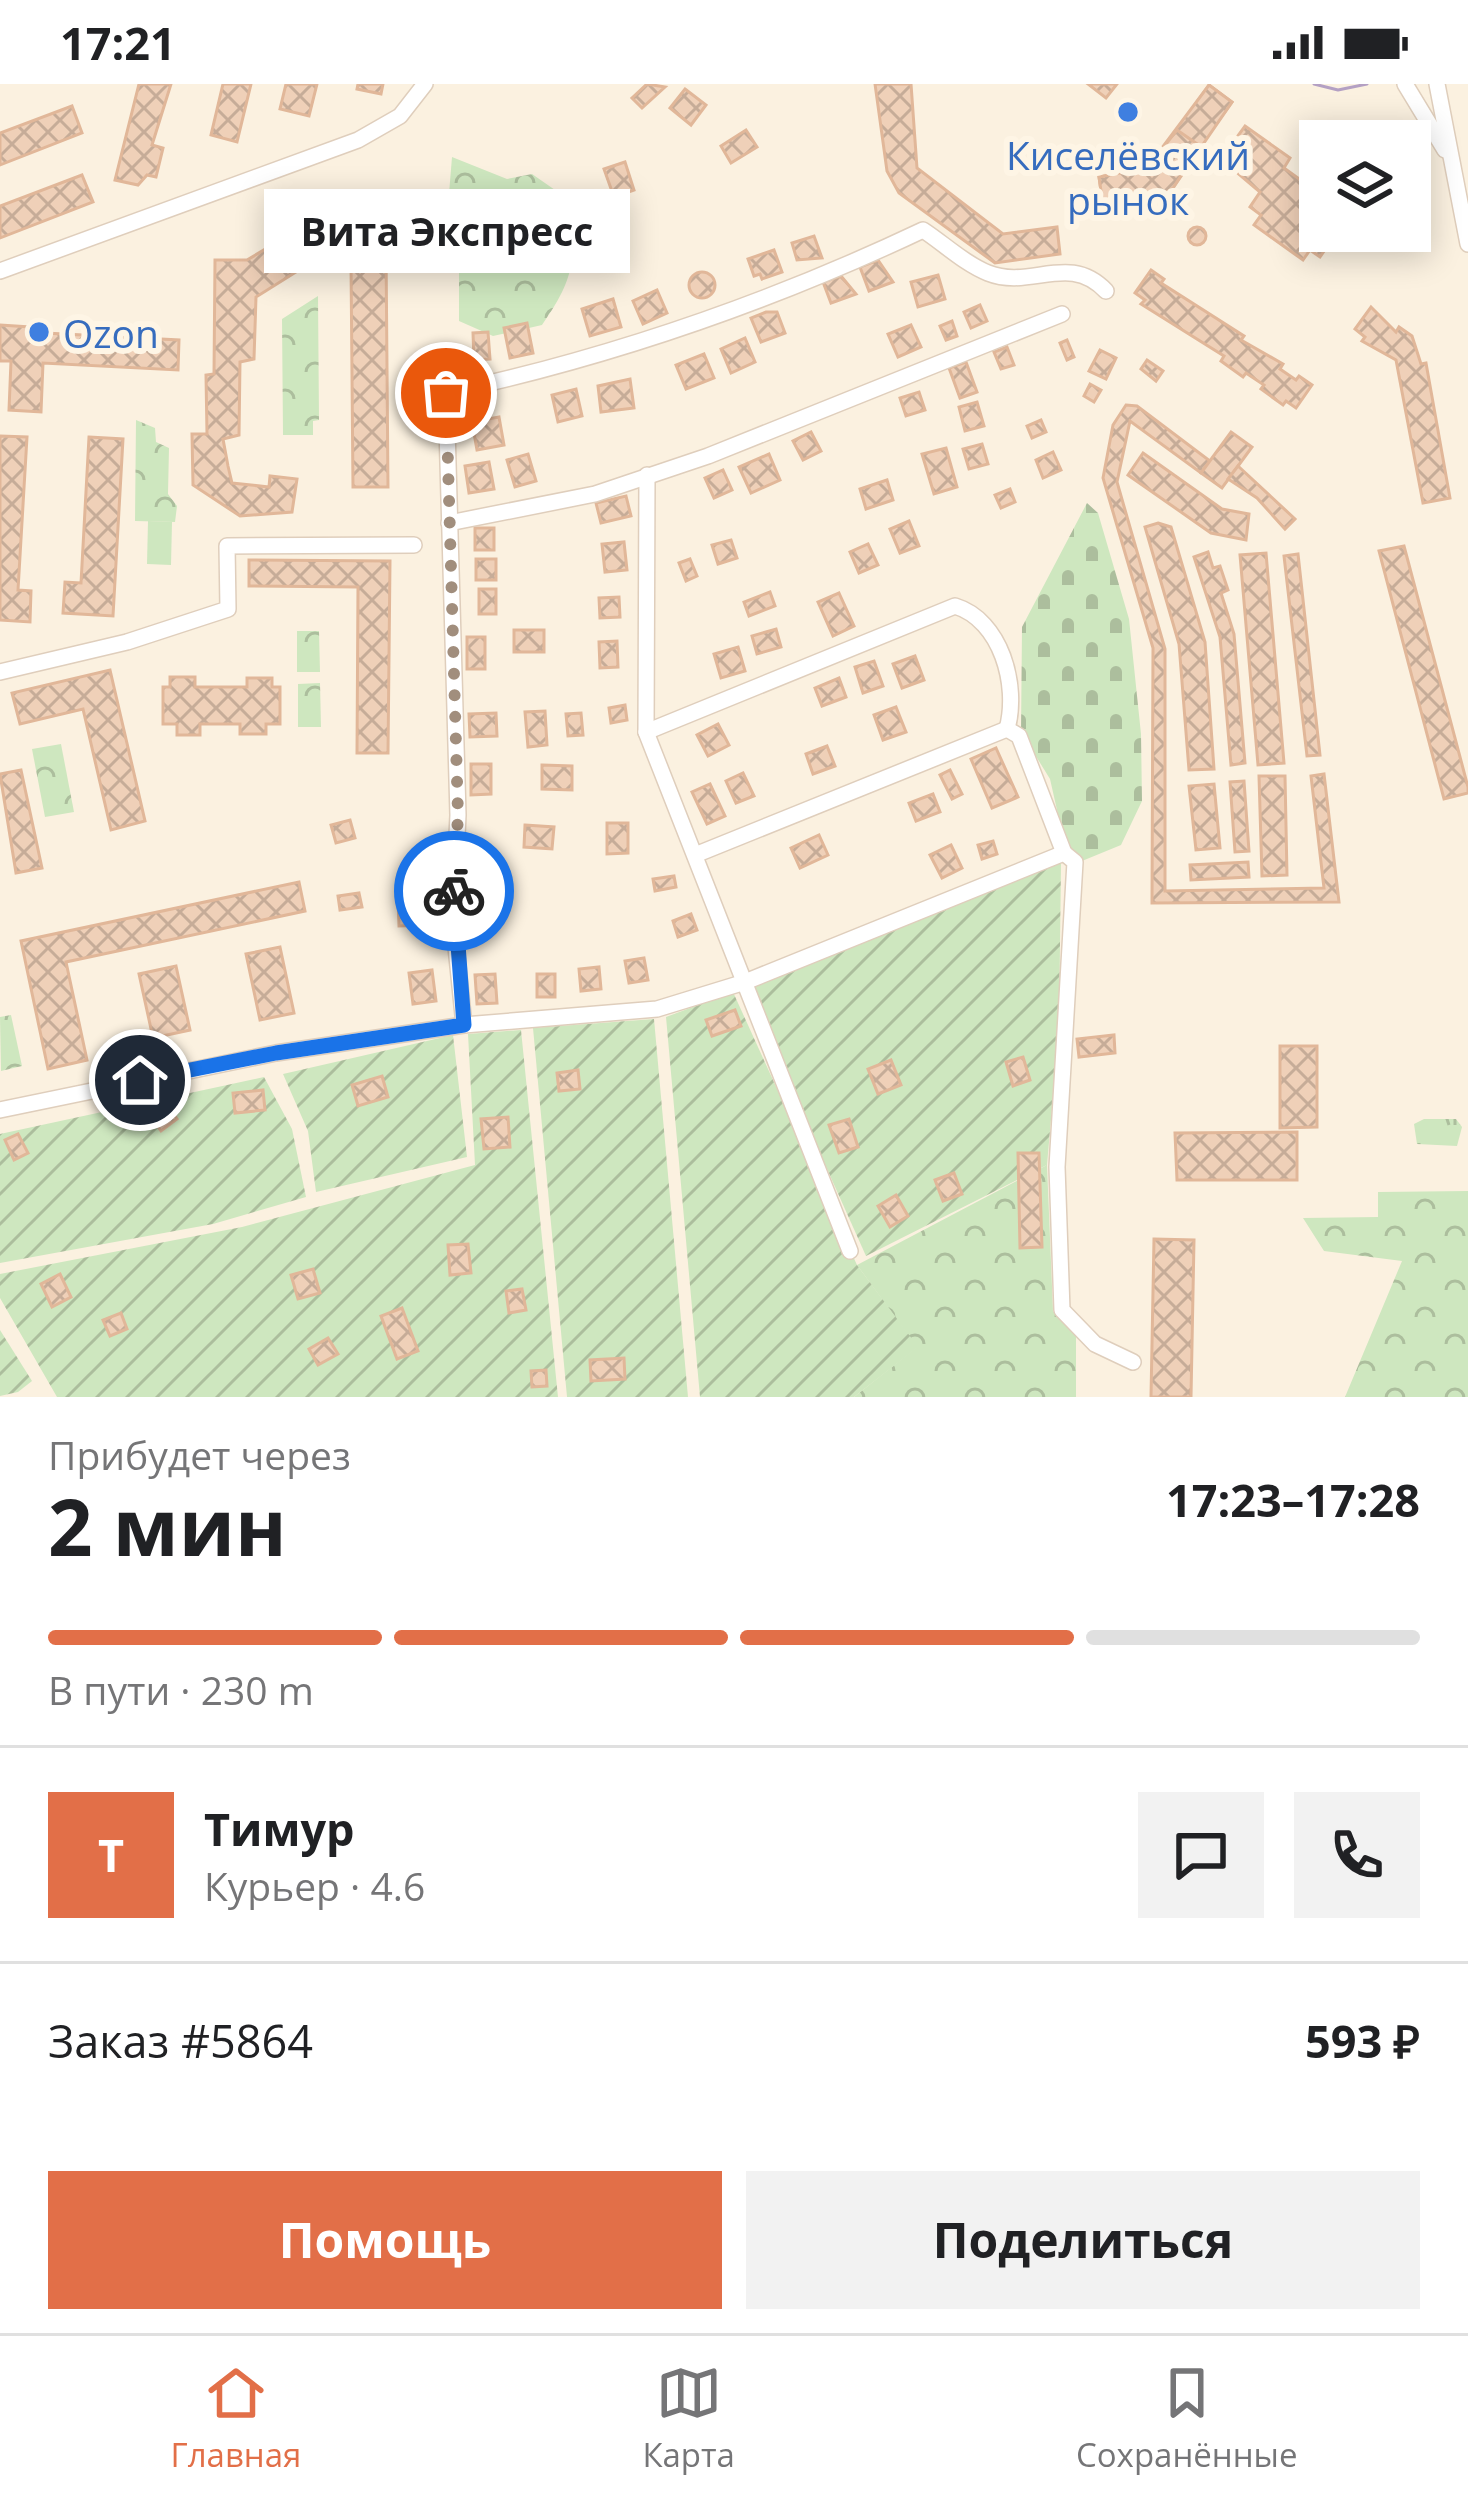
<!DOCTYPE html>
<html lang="ru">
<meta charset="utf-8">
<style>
:root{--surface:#fff;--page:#f2f2f2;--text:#202124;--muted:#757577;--line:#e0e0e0;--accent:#e26f48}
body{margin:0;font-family:"Open Sans",sans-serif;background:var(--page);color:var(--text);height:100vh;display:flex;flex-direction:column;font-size:45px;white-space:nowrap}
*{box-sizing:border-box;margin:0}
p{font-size:39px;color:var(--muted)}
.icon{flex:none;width:66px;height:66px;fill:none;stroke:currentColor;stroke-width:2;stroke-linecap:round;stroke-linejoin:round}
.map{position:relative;height:1313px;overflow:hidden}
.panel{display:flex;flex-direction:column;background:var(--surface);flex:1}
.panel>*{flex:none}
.controls{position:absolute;left:1299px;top:36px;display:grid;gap:24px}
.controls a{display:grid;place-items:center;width:132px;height:132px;border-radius:0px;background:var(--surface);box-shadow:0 6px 30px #0003;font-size:60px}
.pin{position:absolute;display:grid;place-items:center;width:102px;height:102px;color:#fff;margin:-51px;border:6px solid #fff;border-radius:50%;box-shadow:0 3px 12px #0007}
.courier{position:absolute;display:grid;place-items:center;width:120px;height:120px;margin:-60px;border:9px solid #1a73e8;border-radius:50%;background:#fff;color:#222;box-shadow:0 3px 15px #0007}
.bubble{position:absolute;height:84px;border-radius:0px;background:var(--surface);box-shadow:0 6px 30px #0003;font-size:39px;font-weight:700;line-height:84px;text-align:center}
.summary em{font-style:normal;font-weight:700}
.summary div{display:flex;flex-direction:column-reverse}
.summary{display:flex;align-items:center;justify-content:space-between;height:204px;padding:0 48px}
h1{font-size:78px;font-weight:700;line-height:90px}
.bar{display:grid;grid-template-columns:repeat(4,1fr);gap:18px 12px;align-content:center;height:144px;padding:0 48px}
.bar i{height:15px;border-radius:9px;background:var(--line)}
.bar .current{background:var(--accent)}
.bar p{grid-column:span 4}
.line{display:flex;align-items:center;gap:30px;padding:0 48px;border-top:3px solid var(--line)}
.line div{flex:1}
.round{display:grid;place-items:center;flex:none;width:126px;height:126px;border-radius:0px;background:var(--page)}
.cta{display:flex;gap:24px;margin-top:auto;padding:24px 48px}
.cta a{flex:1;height:138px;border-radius:0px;background:var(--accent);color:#fff;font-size:48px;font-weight:700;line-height:138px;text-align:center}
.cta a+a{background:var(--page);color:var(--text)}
.status{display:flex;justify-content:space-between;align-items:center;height:84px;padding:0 60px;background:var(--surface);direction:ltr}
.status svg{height:33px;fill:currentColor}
.tabs{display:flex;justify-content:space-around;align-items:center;height:168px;border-top:3px solid var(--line);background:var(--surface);font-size:33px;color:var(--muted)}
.tabs a{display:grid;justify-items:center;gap:6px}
.tabs .current{color:var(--accent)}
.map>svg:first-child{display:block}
.grass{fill:url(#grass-tufts)}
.forest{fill:url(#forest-crowns)}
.cemetery{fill:url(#cemetery-stones)}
.garden{fill:url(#garden-furrows)}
.pitch{fill:#cee7bf}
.building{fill:url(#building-cross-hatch);stroke:#e1b799;stroke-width:3}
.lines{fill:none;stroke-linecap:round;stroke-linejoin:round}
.minor-casing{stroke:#dfcebc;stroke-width:18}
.minor{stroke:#fff;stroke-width:15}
.tram{stroke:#b4a0c3;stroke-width:3}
.done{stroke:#a18e7d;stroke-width:12;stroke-dasharray:0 21.6}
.route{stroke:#1a73e8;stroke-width:15}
.shop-dot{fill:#3f7fe0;stroke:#fef5e5;stroke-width:4.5}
.labels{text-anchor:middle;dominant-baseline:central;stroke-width:12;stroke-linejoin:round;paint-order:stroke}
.shop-label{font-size:39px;fill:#366cbe;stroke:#fef5e5}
</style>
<div class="status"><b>17:21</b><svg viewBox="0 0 49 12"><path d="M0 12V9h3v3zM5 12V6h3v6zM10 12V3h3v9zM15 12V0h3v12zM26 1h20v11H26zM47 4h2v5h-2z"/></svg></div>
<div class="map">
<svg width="1468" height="1313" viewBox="0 0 1468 1313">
<defs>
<pattern id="grass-tufts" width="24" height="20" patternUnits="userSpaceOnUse" patternTransform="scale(3)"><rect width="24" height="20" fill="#cee7bf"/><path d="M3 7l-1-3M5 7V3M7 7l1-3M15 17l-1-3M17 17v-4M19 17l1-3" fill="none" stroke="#acbe9d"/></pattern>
<pattern id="forest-crowns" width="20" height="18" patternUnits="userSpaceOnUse" patternTransform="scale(3)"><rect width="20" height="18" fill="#cee7bf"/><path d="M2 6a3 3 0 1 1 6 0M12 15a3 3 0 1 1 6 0" fill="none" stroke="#acbe9d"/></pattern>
<pattern id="cemetery-stones" width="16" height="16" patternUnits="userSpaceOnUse" patternTransform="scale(3)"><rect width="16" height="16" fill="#cee7bf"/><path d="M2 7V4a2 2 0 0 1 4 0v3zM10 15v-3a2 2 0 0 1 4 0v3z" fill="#acbe9d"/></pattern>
<pattern id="garden-furrows" width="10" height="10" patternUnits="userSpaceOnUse" patternTransform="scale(3)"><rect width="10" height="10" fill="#cee7bf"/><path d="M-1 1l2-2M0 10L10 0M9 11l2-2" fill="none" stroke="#acbe9d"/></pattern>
<pattern id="building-cross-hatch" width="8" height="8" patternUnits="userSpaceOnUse" patternTransform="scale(3)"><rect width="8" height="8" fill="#efd0b8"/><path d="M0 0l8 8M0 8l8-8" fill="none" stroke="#c6ac98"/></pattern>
</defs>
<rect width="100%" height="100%" fill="#fbf1e0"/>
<polygon class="grass" points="1424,1035 1456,1035 1462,1043 1457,1062 1417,1060 1414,1040"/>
<g class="forest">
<path d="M452 73 507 95 532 90 568 115C578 171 575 194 542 241L493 252 459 237V163L448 122Z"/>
<polygon points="318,212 319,336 313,337 313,351 283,351 282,235"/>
<polygon points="136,336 155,344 156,358 169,364 168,410 177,422 175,438 135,437"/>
<polygon points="297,547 319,547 320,588 297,588"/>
<polygon points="320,599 321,643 298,643 298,600"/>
<polygon points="61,660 74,728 45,733 32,665"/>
<polygon points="11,931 22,982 1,987 0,933"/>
<polygon points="1047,1081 1053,1227 1076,1249 1076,1313 854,1313 917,1263 857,1181"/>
<polygon points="1468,1107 1468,1313 1345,1313 1402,1177 1324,1167 1303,1134 1378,1133 1378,1108"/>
</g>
<polygon class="cemetery" points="1087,419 1098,429 1129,535 1141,650 1142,717 1121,761 1082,777 1064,757 1050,695 1021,648 1022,543"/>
<g class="garden">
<polygon points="1061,779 1059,943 1047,1081 866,1172 746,904 854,855"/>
<polygon points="733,908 857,1181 918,1263 854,1313 700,1313 666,933"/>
<polygon points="654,935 688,1313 567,1313 533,944"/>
<polygon points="521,946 558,1313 57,1313 0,1214 0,1190 242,1143 475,1081 468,950"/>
<polygon points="453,951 467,1073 316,1108 308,1047 283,990"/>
<polygon points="264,993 292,1045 306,1113 213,1140 0,1179 0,1050"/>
<polygon points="0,1246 32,1297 18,1308 0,1312"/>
</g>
<polygon class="pitch" points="148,437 172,438 171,481 147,480"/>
<g class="building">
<polygon points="139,0 171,0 152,61 163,64 156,93 147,91 138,101 115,96"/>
<polygon points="223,0 251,0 237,58 211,51"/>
<polygon points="286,0 317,0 309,32 280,25"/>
<polygon points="358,0 383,0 381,10 357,5"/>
<polygon points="647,0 665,3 642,24 632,14"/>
<polygon points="875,0 911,0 917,84 1003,150 1057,143 1060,170 995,179 899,109 887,87"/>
<polygon points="1088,0 1117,0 1106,14"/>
<polygon points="1209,1 1232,18 1200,62 1177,46"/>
<polygon points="1209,1 1232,18 1173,104 1154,116 1103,121 1099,93 1147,84"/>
<polygon points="685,5 706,21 691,41 670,24"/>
<polygon points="72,22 82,49 0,81 0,49"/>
<polygon points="1245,42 1290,74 1284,84 1320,110 1320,147 1338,147 1320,173 1310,166 1303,176 1254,141 1261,131 1250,123 1260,108 1221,75"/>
<polygon points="746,46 757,63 731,79 721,62"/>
<polygon points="1177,46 1200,62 1173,104 1154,116 1103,121 1099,93 1147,84"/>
<polygon points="625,78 634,106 614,113 604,85"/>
<polygon points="82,91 93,118 0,154 0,122"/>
<polygon points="360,126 386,164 388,403 353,403 351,179 339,161 256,213 254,275 240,278 239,351 223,355 228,382 232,399 269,403 270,392 297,395 292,428 240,432 193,401 192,350 207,350 206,291 214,290 215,176 247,176 321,132"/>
<circle cx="1197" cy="152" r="9"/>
<polygon points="814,152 822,174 797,176 792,159"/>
<polygon points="774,166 782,188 762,195 760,190 754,192 748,175"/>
<polygon points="878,176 893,198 869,207 860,183"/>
<polygon points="1151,186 1164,195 1161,199 1244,252 1241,256 1283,280 1280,285 1296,296 1299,292 1312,301 1296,324 1286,317 1283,321 1261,305 1264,301 1246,289 1243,293 1221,277 1224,272 1141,220 1145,216 1135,209"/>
<circle cx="702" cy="201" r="13"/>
<polygon points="938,191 945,215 918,223 911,198"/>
<polygon points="841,192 856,210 831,219 823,198"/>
<polygon points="657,206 667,229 643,240 633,217"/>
<polygon points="613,215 621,243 590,252 582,225"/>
<polygon points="980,221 987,237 971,244 964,228"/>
<polygon points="1371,223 1396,248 1399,243 1412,252 1421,280 1426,279 1450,414 1423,419 1396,276 1362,257 1365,253 1355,245"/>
<polygon points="766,228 777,228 785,249 761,258 751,234"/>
<polygon points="952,237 957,252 946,256 940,242"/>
<polygon points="527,239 533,269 510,274 504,244"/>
<polygon points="0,241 45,244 45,249 179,256 178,286 43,279 41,328 9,326 11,277 0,277"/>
<polygon points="911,241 921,263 898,273 888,250"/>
<polygon points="488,248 490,275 474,276 473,249"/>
<polygon points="745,254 755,278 731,289 721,265"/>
<polygon points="1067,256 1074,273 1067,276 1060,259"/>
<polygon points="1007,263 1014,281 1001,285 994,268"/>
<polygon points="1100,266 1116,274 1106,295 1089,287"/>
<polygon points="704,270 714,294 686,305 676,281"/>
<polygon points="1147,276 1163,287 1156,297 1141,285"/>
<polygon points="966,278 977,308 960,314 949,284"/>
<polygon points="630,295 634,324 601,328 598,302"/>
<polygon points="1090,300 1101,306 1094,318 1084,312"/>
<polygon points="576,305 582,332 558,338 552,311"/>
<polygon points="919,308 925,326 906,332 900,314"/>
<polygon points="977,318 984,342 965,347 959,323"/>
<polygon points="1126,321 1137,322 1210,377 1201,389 1130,337 1117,398 1165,565 1165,807 1324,804 1311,692 1324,690 1339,818 1152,819 1153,564 1103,394 1113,341"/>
<polygon points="499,333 504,361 477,366 472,338"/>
<polygon points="1041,336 1046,348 1032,354 1027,342"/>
<polygon points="811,348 821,367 803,376 793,357"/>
<polygon points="1231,348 1252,363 1222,404 1201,389"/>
<polygon points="0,352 27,353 18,506 31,507 30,538 0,536"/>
<polygon points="89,353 123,355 113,532 63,529 65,498 81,499"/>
<polygon points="982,360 988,380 969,385 963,365"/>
<polygon points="946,364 957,403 934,410 922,370"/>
<polygon points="1053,368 1061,386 1043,394 1036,376"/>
<polygon points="1143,369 1222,425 1249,430 1246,456 1211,449 1128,391"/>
<polygon points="528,370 536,397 515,403 507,376"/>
<polygon points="769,370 780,396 751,409 739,383"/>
<polygon points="489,378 494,405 469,409 465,382"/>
<polygon points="1238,382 1295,435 1285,445 1257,414 1228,395"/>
<polygon points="723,386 732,406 714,414 705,394"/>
<polygon points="887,396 893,416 866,425 860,405"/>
<polygon points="1010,405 1015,418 1001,424 995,411"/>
<polygon points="626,412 631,432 601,439 596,419"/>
<polygon points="909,437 919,462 900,469 890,445"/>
<polygon points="1158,439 1171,443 1205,558 1214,685 1189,686 1179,560 1145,443"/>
<rect x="475" y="444" width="19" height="22"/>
<polygon points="731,456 737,474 718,480 712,461"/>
<polygon points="624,458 627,486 605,488 602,460"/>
<polygon points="868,460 878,481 859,489 850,468"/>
<polygon points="1404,462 1468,703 1468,709 1444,715 1379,467"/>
<polygon points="1208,468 1213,484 1220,482 1228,506 1221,509 1234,550 1245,679 1231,681 1220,553 1194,473"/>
<polygon points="1266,469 1284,679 1258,681 1240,471"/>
<polygon points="1298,470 1320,671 1307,672 1284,472"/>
<rect x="476" y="475" width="20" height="21"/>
<polygon points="690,475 697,492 686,497 679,479"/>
<polygon points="249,476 390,477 388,669 357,669 358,503 249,502"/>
<rect x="479" y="505" width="17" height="25"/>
<polygon points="770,508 775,522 749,532 744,518"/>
<polygon points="839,509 854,542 833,552 818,518"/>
<polygon points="619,513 620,533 600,534 599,514"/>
<polygon points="776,545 781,563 757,570 752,552"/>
<rect x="514" y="546" width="30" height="22"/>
<rect x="467" y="553" width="18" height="32"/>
<polygon points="617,557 618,583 600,584 599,558"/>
<polygon points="738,563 745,587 721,594 714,570"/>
<polygon points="915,572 924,596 902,604 893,580"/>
<polygon points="874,577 883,602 863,609 855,583"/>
<polygon points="110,586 145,737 111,746 83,625 20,640 12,609"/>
<polygon points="170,593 195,593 195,603 247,603 247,594 272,594 272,603 280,603 280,640 266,640 266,650 240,650 240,640 200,640 200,651 177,651 177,640 163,640 163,603 170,603"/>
<polygon points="839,594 846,613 822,622 815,604"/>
<polygon points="625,621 627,636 611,639 609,624"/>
<polygon points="896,623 906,648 883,656 874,631"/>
<polygon points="545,627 547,661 528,663 525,628"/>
<polygon points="496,629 497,652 470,653 469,630"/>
<polygon points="581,629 583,651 568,652 566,630"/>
<polygon points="718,640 729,661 708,672 697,651"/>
<polygon points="827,662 835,682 813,690 806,670"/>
<polygon points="996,664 1018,713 992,724 971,675"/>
<polygon points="471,680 491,680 491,710 471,711"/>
<polygon points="542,681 572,682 572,706 542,705"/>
<polygon points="21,686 42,784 16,789 0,690"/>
<polygon points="950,686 962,710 952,715 940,691"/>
<polygon points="743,689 754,712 736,719 726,697"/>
<polygon points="1259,692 1285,692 1287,791 1262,792"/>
<polygon points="1244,697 1249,767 1235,768 1230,698"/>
<polygon points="710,700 725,732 707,740 692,708"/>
<polygon points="1214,700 1220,764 1196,766 1189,702"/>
<polygon points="933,710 940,728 916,737 909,719"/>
<polygon points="350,736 355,754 336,759 331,741"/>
<polygon points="607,739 628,739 628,769 607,770"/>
<polygon points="525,741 554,743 552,765 524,763"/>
<polygon points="819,751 828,771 800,784 791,764"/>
<polygon points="993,757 997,770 982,775 978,761"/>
<polygon points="951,761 962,784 942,794 930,771"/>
<polygon points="428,770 433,797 413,801 408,774"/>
<polygon points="479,778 504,778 504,803 478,802"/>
<polygon points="1248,778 1249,793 1191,796 1190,781"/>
<polygon points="674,792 676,803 655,807 653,795"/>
<polygon points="299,798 305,827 66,878 87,976 48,985 21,857"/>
<polygon points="359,809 362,823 340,826 338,812"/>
<polygon points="430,813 431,841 399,842 398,815"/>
<polygon points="691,830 697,846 678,853 673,837"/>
<polygon points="280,863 294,929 260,936 246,870"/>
<polygon points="644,874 648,896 629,899 625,877"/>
<polygon points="176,882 190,946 153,954 139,890"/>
<polygon points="599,883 601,905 581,907 579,885"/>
<polygon points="432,886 436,917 413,920 409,889"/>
<polygon points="495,890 497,919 477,920 475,891"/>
<rect x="537" y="890" width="18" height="23"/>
<polygon points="735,926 741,942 712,952 706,936"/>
<polygon points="1114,951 1115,969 1079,973 1077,955"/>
<polygon points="1280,962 1317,962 1317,1043 1280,1044"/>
<polygon points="1023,973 1030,996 1013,1002 1006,978"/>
<polygon points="891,976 901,1001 878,1010 868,985"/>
<polygon points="578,986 580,1005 559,1007 557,989"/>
<polygon points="382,992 388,1013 358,1022 352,1001"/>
<polygon points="263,1006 265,1026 235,1029 233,1009"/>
<polygon points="160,1011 177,1035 161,1047 144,1023"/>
<polygon points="508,1033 510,1063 484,1065 481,1035"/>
<polygon points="849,1035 858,1063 839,1069 829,1041"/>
<polygon points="1297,1048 1297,1096 1177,1096 1175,1049"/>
<polygon points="18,1050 28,1069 14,1076 5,1056"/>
<polygon points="1018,1069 1039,1069 1042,1163 1020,1164"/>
<polygon points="954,1089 962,1110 943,1117 935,1096"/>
<polygon points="896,1111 908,1132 890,1143 878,1122"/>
<polygon points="1154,1155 1194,1156 1191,1313 1151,1313"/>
<polygon points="468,1160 471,1189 450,1191 448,1161"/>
<polygon points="313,1185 320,1209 298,1215 291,1191"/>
<polygon points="60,1190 71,1213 52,1223 41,1200"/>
<polygon points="522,1205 526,1226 509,1229 506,1207"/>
<polygon points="402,1224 418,1267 397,1275 381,1232"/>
<polygon points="121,1229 127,1245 110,1252 103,1236"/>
<polygon points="328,1254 338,1270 318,1281 309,1265"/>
<polygon points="624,1274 625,1295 591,1297 590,1276"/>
<polygon points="546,1286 547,1302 532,1303 531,1287"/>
</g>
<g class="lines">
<defs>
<g id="minor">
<polyline points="1405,0 1445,66"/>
<polyline points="1437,0 1468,160"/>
<polyline points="0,187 358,56 400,32 425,0"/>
<polyline points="647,391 646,648 850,1167"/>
<polyline points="449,439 595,410 708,372 1062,230"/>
<polyline points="0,588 127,558 228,525 227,462 414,461"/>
<polyline points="1007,645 1019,652 1064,769"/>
<path d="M646 648 955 522C1001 536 1019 601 1007 645"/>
<polyline points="695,771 1007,645"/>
<path d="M464 941 453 834 458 731 446 309C612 273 769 219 923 146 943 159 965 180 988 189 1031 206 1069 168 1106 207"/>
<polyline points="0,1026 276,969 464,941 657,925 745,898 1064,769 1075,778 1057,1083 1062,1226 1095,1260 1133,1278"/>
</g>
</defs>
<use href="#minor" class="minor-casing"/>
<use href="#minor" class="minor"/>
<polyline class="tram" points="1314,0 1338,6 1367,0"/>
</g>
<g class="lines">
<polyline class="done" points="446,309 458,731 454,807"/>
<polyline class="route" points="140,996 276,969 464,941 454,807"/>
</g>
<g class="shop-dot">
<circle cx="1128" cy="28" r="12"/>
<circle cx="39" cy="248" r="12"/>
</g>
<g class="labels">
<g class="shop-label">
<text x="1128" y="70">Киселёвский<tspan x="1128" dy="45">рынок</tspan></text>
<text x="63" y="248" text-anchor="start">Ozon</text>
</g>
</g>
</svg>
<div class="controls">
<a><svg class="icon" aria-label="layers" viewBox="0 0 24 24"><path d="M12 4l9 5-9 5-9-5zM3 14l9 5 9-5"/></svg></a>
</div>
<div class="pin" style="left:446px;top:309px;background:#ea580c"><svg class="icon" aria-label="bag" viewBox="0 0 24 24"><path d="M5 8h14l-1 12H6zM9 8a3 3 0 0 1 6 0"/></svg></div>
<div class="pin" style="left:140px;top:996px;background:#1f2937"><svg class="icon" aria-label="home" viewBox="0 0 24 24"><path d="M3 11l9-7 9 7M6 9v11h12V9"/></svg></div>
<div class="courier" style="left:454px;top:807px"><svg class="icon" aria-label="bike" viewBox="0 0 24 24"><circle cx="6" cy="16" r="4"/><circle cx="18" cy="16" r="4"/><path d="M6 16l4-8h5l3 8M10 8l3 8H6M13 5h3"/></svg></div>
<div class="bubble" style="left:264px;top:105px;width:366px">Вита Экспресс</div>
</div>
<section class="panel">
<div class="summary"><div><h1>2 мин</h1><p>Прибудет через</p></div><em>17:23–17:28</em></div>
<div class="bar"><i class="current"></i><i class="current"></i><i class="current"></i><i></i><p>В пути · 230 m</p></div>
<div class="line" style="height:216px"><b class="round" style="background:var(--accent);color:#fff">Т</b><div><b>Тимур</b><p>Курьер · 4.6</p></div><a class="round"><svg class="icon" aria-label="chat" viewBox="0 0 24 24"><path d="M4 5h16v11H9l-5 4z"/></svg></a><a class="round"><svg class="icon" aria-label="phone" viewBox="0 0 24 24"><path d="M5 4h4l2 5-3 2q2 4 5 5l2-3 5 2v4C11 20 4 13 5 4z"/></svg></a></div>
<div class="line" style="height:156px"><div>Заказ #5864</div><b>593 ₽</b></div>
<div class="cta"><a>Помощь</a><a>Поделиться</a></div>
</section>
<nav class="tabs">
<a class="current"><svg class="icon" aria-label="home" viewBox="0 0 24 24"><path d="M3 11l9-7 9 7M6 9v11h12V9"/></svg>Главная</a>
<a><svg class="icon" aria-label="map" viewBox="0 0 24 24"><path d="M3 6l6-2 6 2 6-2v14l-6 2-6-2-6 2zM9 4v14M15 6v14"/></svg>Карта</a>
<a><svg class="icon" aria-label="saved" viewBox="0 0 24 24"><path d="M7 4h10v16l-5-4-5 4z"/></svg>Сохранённые</a>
</nav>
